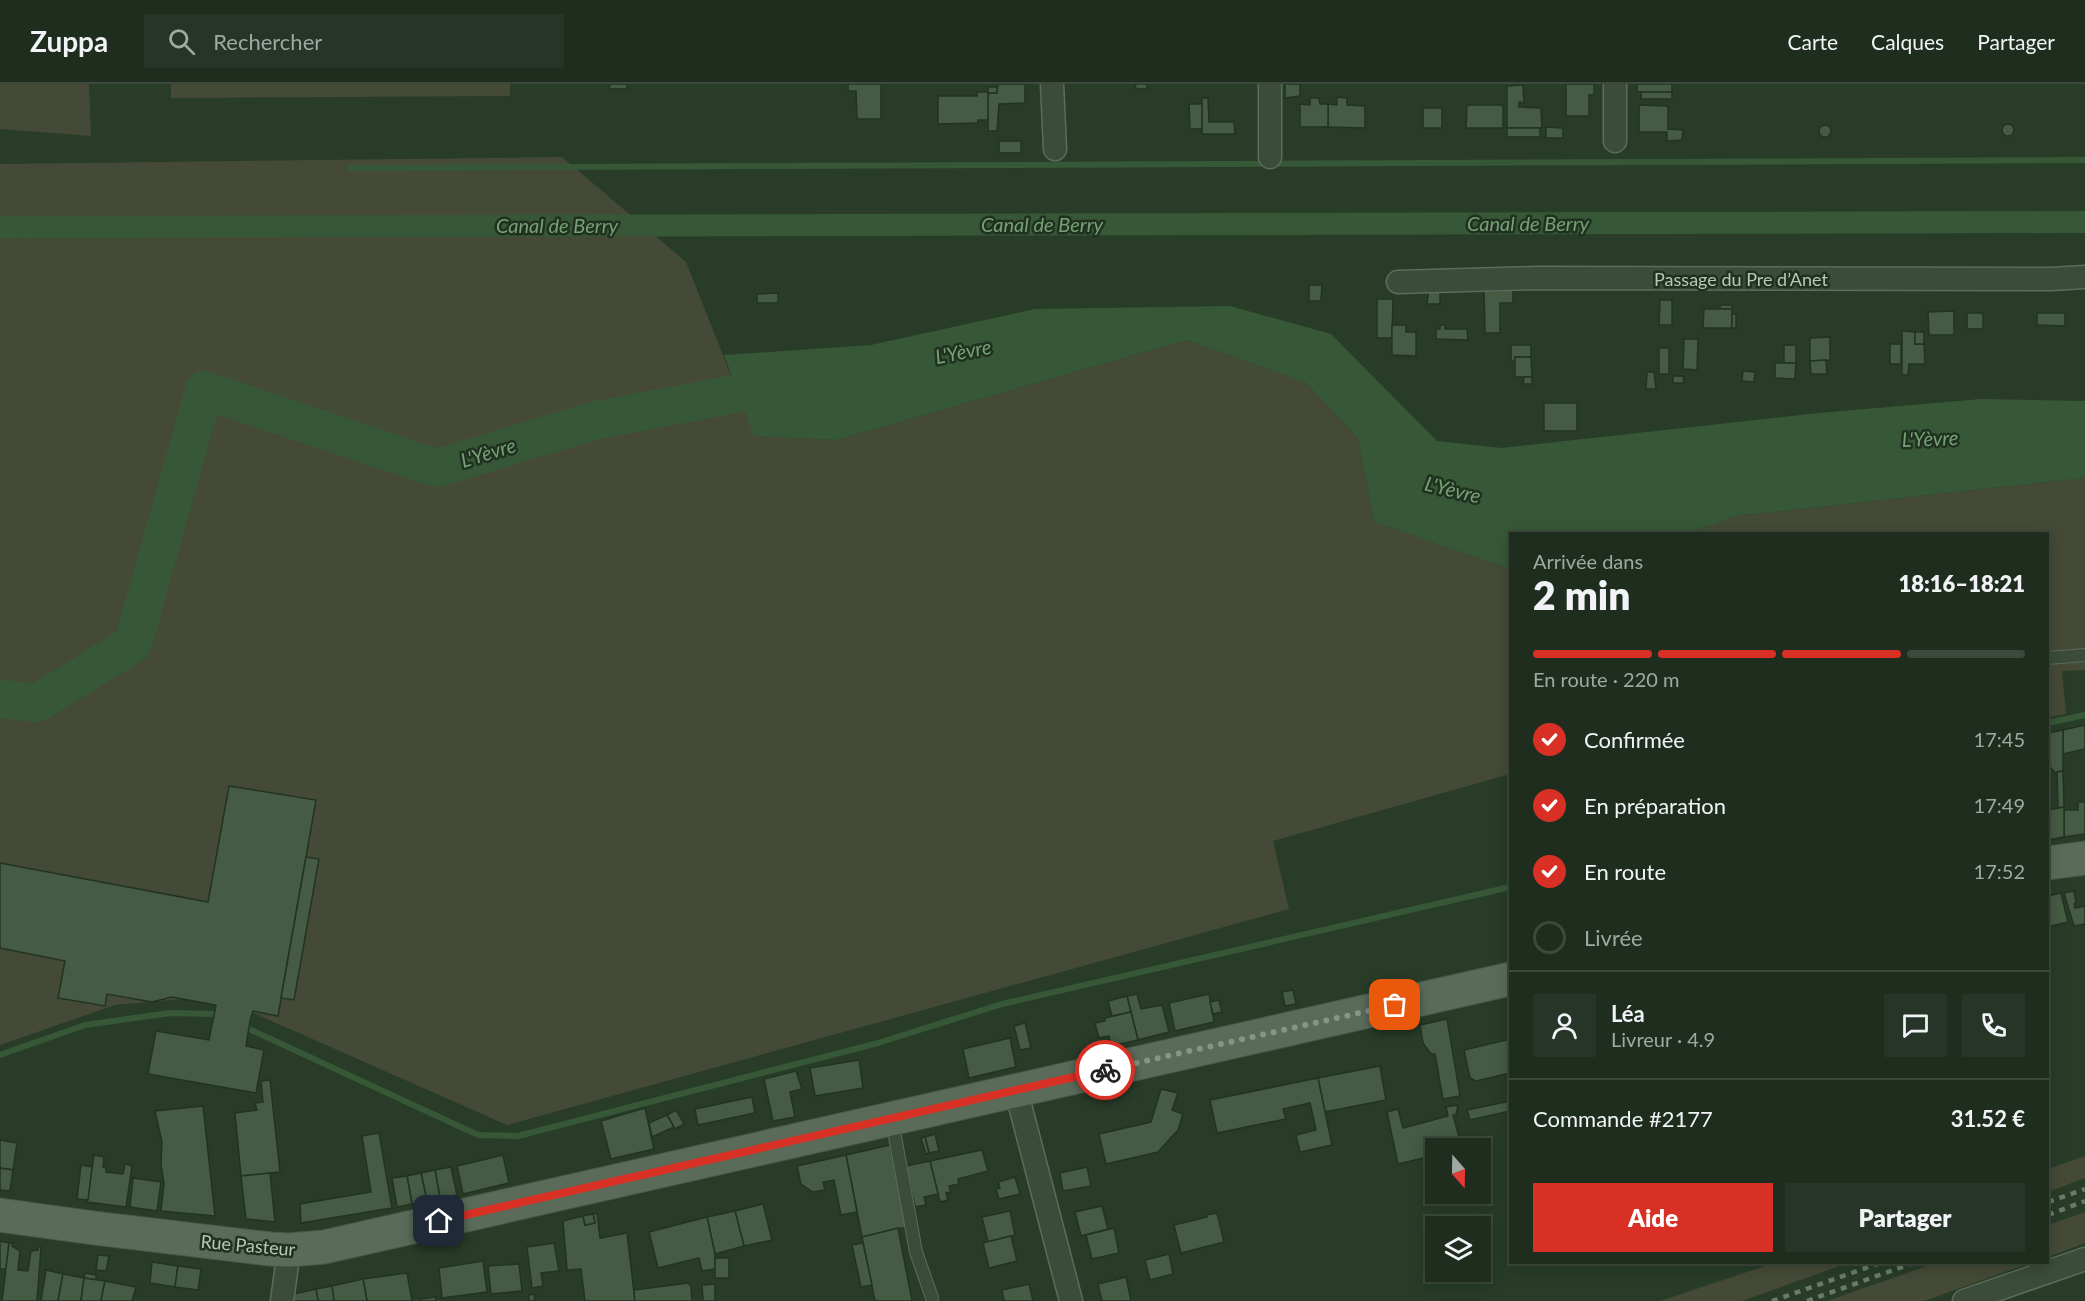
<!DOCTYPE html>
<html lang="fr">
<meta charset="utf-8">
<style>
:root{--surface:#1e2d1e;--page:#263527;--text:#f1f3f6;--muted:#a1a8a4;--line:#3c493c;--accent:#d93025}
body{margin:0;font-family:Lato,sans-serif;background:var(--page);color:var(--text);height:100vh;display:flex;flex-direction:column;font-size:22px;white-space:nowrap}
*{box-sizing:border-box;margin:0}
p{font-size:20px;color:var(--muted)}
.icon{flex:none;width:33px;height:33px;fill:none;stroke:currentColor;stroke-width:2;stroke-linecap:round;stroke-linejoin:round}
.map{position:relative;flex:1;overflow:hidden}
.drawer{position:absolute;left:1509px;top:448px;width:540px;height:732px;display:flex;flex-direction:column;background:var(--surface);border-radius:0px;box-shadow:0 3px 15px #0003,0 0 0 2px var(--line)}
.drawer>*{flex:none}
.needle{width:39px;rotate:160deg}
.fabs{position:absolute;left:1425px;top:1054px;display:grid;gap:12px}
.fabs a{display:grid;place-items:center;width:66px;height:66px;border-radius:0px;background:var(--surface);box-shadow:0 3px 15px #0003,0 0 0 2px var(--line);font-size:30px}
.pin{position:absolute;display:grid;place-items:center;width:51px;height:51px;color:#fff;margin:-26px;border-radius:12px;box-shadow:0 3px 9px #0006}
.courier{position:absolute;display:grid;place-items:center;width:60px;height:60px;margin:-30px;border:4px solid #d93025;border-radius:50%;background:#fff;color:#222;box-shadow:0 2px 8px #0007}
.overview em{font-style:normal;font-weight:800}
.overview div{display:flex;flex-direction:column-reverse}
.overview{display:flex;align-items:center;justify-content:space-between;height:102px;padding:0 24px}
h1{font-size:39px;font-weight:800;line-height:45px}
.bar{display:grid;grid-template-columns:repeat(4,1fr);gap:9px 6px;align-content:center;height:72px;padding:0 24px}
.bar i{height:8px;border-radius:4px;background:var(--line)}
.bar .on{background:var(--accent)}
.bar p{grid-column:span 4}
.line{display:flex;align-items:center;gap:15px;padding:0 24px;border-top:2px solid var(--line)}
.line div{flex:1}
.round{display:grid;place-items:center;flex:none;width:63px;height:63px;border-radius:0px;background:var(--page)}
ol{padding:0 24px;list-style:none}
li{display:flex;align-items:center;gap:18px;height:66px}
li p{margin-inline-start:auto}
li .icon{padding:6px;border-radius:50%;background:var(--accent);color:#fff;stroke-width:4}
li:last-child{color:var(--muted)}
li i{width:33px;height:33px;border:3px solid var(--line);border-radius:50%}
.button{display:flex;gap:12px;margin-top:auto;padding:12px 24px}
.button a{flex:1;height:69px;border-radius:0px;background:var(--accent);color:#fff;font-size:24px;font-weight:800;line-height:69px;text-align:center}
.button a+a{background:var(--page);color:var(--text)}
header{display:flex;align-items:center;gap:36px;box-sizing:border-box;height:84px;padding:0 30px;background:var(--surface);border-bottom:2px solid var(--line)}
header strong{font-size:28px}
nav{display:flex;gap:33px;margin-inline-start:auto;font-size:21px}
.search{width:420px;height:54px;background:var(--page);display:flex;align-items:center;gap:15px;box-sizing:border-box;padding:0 21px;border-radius:0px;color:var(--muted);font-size:22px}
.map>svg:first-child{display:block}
.green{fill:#454a37}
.water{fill:#375837}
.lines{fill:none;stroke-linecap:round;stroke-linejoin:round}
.stream{stroke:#375837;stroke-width:6}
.canal{stroke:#375837;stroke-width:22}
.river{stroke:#375837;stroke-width:38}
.building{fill:#455b44;stroke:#232;stroke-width:1.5}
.lane-casing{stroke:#5c6c5c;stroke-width:14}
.street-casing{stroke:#5c6c5c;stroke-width:25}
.primary-casing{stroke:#475848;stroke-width:35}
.lane{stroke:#3b4c3b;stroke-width:12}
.street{stroke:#3b4c3b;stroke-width:22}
.primary{stroke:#5a6c59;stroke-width:33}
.rail{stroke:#697c69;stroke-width:4.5;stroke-dasharray:6 6;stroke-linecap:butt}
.done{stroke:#859686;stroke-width:6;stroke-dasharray:0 10.8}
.route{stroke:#d93025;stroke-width:8}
.labels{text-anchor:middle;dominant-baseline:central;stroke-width:5;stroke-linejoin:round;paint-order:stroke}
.street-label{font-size:18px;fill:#b7c7b8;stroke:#203120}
.water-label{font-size:20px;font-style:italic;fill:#76a175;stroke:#203120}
</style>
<header>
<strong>Zuppa</strong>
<div class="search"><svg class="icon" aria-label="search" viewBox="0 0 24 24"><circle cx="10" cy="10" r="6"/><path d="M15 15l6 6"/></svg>Rechercher</div>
<nav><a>Carte</a><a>Calques</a><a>Partager</a></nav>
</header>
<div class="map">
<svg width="2085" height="1217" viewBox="0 0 2085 1217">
<rect width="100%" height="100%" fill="#283c28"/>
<g class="green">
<polygon points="0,0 89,0 91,52 0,45"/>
<polygon points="171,0 510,0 510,12 171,14"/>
<polygon points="562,73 686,178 755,352 837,356 1187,256 1306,299 1358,354 1374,438 1510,485 1510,690 1273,757 1289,825 507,1041 215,912 115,921 0,961 0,80"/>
<polygon points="2085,394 2085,586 2062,587 2066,630 2048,633 2048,450 1680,450 1713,441 1736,432"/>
<polygon points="2085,1072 2085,1094 2048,1108 2048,1085"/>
<polygon points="2085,1128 2085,1159 2048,1173 2048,1141"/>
<polygon points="1774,1179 1848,1179 1742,1217 1660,1217"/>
<polygon points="1936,1179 2030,1179 1924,1217 1827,1217"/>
</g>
<polygon class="water" points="1230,222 1331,250 1437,357 1502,364 1819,329 1981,315 2085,317 2085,394 1736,432 1713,441 1680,450 1510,450 1510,485 1374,438 1358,354 1306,299 1187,256 837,356 754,352 724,271 871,261 1035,225"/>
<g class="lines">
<g class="stream">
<polyline points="351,84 2085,76"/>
<polyline points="2048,639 2085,631"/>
<polyline points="249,945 478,1051 518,1052 878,959 1002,920 1510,803"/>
<polyline points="0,971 85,941 170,929 214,930"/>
</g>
<polyline class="canal" points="0,143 2085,138"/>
<polyline class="river" points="0,615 37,619 133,560 204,306 437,384 597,336 789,300"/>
</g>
<g class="building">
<polygon points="610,0 627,0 627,5 609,5"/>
<polygon points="848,0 881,0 881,35 857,35 856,7 848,7"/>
<polygon points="998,0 1025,0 1025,19 999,20 997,47 988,47 988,9 997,9"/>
<polygon points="1135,0 1147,0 1147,5 1136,5"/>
<polygon points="1285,0 1300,0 1300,12 1285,14"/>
<polygon points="1566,0 1594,0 1594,11 1589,11 1589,32 1566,32"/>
<rect x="1637" y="0" width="35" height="8"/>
<polygon points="1523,1 1524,19 1519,18 1519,23 1541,24 1542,44 1507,44 1507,2"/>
<rect x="988" y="3" width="9" height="6"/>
<polygon points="977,8 988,8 988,36 978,36 978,39 938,40 938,12 977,12"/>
<rect x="1641" y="8" width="31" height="7"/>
<polygon points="1337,13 1347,14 1347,21 1365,22 1365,44 1328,43 1328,20 1337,21"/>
<polygon points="1202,14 1208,14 1209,38 1234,38 1235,50 1202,50"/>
<polygon points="1310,14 1319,14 1320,20 1328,20 1328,43 1300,43 1300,20 1310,21"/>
<polygon points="1189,20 1202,20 1202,45 1190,45"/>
<polygon points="1467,21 1503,21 1503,44 1466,44"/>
<polygon points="1639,21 1668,22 1668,45 1683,46 1682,56 1667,57 1667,48 1639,48"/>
<rect x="1423" y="24" width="19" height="20"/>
<circle cx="2008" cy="46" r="6"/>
<circle cx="1825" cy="47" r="6"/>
<polygon points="1546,43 1563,44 1563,54 1546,54"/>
<rect x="1507" y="44" width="33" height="9"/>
<rect x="999" y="57" width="22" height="12"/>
<polygon points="1309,201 1322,201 1321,217 1309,217"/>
<polygon points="1429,203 1440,203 1440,220 1427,220"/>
<polygon points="1513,206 1513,219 1500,219 1500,249 1485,249 1484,207"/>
<polygon points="778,209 778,219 757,219 757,210"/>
<polygon points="1377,215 1393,215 1392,254 1377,254"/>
<polygon points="1660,216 1672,216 1672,241 1659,241"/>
<rect x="1720" y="221" width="12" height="4"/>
<polygon points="1704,225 1732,225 1732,244 1703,244"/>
<polygon points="1954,227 1954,251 1929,251 1928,228"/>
<rect x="1967" y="229" width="16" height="16"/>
<polygon points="2037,229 2065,229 2065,242 2037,241"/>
<rect x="1732" y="230" width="4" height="14"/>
<polygon points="1392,241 1406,241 1406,248 1416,248 1416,272 1392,271"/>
<polygon points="1440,241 1445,241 1445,245 1467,245 1468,256 1436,255 1436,245 1440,245"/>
<polygon points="1902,247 1915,248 1915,260 1924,260 1925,280 1909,280 1908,291 1902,291"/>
<rect x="1915" y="248" width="9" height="12"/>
<polygon points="1830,253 1830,276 1810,277 1810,254"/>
<polygon points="1684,255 1698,255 1697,286 1683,285"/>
<rect x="1890" y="260" width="11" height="20"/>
<polygon points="1511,261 1531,261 1531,273 1515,273 1515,277 1511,277"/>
<rect x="1784" y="261" width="12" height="18"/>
<rect x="1659" y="264" width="10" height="26"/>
<polygon points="1515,273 1531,273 1532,293 1515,293"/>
<polygon points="1826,276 1827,290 1811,290 1810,277"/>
<polygon points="1775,279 1796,279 1795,295 1775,294"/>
<polygon points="1743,287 1755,288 1754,298 1742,297"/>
<polygon points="1647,288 1654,288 1656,305 1646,305"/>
<polygon points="1673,292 1683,292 1684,299 1673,299"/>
<polygon points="1524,293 1532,293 1532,300 1523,300"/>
<rect x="1544" y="319" width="33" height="28"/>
<polygon points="2085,641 2085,665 2063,670 2063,646"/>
<polygon points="2063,646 2063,687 2055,689 2048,680 2048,649"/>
<polygon points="2063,687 2064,723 2058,724 2057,688"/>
<polygon points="229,702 316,716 278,932 253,927 250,937 246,962 264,966 256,1009 148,990 156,947 209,956 216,921 172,913 152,918 107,910 105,922 58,914 65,877 0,864 0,779 208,818"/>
<polygon points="2078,718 2085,718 2085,750 2064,753 2064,726 2078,726"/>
<polygon points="2064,723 2064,753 2048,756 2048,726"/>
<polygon points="306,773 319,775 294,916 281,914"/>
<polygon points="2074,807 2076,819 2074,820 2075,824 2085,822 2085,840 2074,842 2064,809"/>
<polygon points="2061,809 2068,838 2048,843 2048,812"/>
<polygon points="1293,906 1296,920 1285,922 1282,908"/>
<polygon points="1137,910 1141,925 1162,921 1169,948 1138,956 1127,912"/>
<polygon points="1209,910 1214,938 1175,947 1169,919"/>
<polygon points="1127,912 1131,928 1112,932 1108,917"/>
<polygon points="1219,916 1222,928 1213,930 1210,918"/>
<polygon points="1131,928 1138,956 1111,962 1109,952 1099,954 1095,939 1105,937 1105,934"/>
<polygon points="1447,935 1460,1012 1443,1015 1435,970 1431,970 1423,959 1420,941"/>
<polygon points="1025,939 1031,964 1020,966 1014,942"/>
<polygon points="1010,954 1016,983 969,994 963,965"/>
<polygon points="1510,955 1510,989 1476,997 1470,994 1464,966"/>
<polygon points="859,976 863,1004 815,1012 810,984"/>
<polygon points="1380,982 1386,1016 1325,1028 1318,994"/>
<polygon points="796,987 802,1005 790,1008 795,1033 773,1037 764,995"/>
<polygon points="1318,994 1332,1061 1300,1068 1296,1051 1316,1046 1310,1019 1283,1025 1286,1035 1217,1049 1210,1016"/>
<polygon points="270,996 280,1088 241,1092 235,1029 257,1026 255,1019 263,1018 261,997"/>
<polygon points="1161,1005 1178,1009 1172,1026 1183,1030 1178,1046 1158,1068 1106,1080 1099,1050 1151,1038"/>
<polygon points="752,1013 755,1029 698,1041 695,1025"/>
<polygon points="1510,1017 1510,1027 1470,1036 1467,1026"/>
<polygon points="1458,1021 1456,1031 1453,1031 1462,1064 1436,1065 1436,1071 1398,1080 1387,1028 1398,1025 1403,1044 1448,1032 1446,1023"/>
<polygon points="203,1022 215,1132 161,1127 164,1099 161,1080 162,1058 155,1027"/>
<polygon points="645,1024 654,1065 611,1075 601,1037"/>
<polygon points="676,1026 684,1040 675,1045 667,1031"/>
<polygon points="667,1031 674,1043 652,1053 649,1039"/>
<polygon points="379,1049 392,1124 301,1139 300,1120 371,1108 362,1052"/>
<polygon points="935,1050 939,1067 929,1069 925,1053"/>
<polygon points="925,1053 929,1069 926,1070 921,1054"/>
<polygon points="0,1056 17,1059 13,1086 0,1084"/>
<polygon points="890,1061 907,1143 862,1153 846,1071"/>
<polygon points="982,1066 988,1087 958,1095 959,1100 949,1102 951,1108 946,1109 948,1116 940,1118 930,1077"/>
<polygon points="94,1071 104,1073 103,1083 106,1084 106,1088 123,1090 125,1080 132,1082 126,1123 87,1118"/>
<polygon points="503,1071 509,1099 463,1110 457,1082"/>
<polygon points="846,1071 857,1128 841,1131 834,1096 823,1098 825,1106 813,1108 801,1100 797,1082"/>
<polygon points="930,1077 938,1110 924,1113 926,1121 915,1123 906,1082"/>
<polygon points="81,1081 92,1083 88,1116 77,1115"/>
<polygon points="451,1083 457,1111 440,1114 435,1086"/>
<polygon points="1087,1083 1091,1102 1063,1107 1060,1089"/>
<polygon points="0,1084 13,1086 10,1107 0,1106"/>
<polygon points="435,1086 440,1114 427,1117 421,1089"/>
<polygon points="270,1089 275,1138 246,1135 241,1092"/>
<polygon points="421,1089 427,1117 412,1120 407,1092"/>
<polygon points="407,1092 412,1120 397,1123 392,1094"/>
<polygon points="1015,1093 1020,1110 999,1115 996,1105 1000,1104 998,1098"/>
<polygon points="133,1094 161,1098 157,1127 130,1123"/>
<polygon points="763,1120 772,1156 744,1162 735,1127"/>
<polygon points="1102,1122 1108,1145 1081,1152 1075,1128"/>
<polygon points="735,1127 744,1162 715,1170 707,1133"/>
<polygon points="1010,1127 1015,1151 988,1158 982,1133"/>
<polygon points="597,1129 600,1154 627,1149 635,1217 585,1217 581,1185 567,1186 563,1137 583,1132 585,1141 595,1139 593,1130"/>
<polygon points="1217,1129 1224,1158 1181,1169 1174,1141 1207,1133 1206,1131"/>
<polygon points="593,1130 595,1139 585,1141 583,1132"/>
<polygon points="707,1133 715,1170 715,1185 702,1187 699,1174 658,1184 649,1148"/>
<polygon points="898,1144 912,1217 875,1217 862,1153"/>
<polygon points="1114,1144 1119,1169 1092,1175 1086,1151"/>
<polygon points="1011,1152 1017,1177 989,1184 983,1159"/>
<polygon points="0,1157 9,1159 6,1185 0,1185"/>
<polygon points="9,1159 13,1159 12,1162 20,1167 18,1186 28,1187 31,1167 38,1166 38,1163 41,1163 37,1217 2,1217"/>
<polygon points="554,1159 559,1187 541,1189 543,1202 532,1204 527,1163"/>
<polygon points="863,1159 872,1201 861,1203 852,1161"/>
<polygon points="1169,1170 1173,1190 1150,1196 1145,1176"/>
<polygon points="98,1171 109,1172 106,1187 96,1186"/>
<rect x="715" y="1174" width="14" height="20"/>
<polygon points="483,1177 487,1208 442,1214 439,1184"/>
<polygon points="152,1178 178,1182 175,1203 150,1199"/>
<polygon points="519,1180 522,1207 491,1210 488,1182"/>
<polygon points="178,1182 201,1185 198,1206 175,1203"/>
<polygon points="46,1186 63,1190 58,1217 41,1217"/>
<polygon points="85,1189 96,1191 96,1196 84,1194"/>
<polygon points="407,1189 412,1217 367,1217 363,1195"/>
<polygon points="63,1190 84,1194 81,1217 58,1217"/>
<polygon points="1126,1193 1131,1217 1102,1217 1098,1200"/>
<polygon points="84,1194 105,1197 101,1217 81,1217"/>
<polygon points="363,1195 367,1217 334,1217 332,1202"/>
<polygon points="105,1197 136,1203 132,1217 101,1217"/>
<polygon points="688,1199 691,1202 692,1217 635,1217 634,1206"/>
<polygon points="715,1200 715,1217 703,1217 702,1201"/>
<polygon points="1029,1200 1033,1217 1004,1217 1002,1206"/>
<polygon points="332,1202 334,1217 318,1217 316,1205"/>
<polygon points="316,1205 318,1217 293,1217 294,1210"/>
<polygon points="534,1210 535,1217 529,1217 529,1211"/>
<polygon points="436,1213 436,1217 421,1217 420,1215"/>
</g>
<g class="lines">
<defs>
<g id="lane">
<polyline points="2048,574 2085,571"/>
<polyline points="892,1036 916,1168 932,1214"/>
</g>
<g id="street">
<polyline points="1052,0 1055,65"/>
<polyline points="1270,0 1270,73"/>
<polyline points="1615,0 1615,57"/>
<polyline points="1398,198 1538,194 2051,195 2085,193"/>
<polyline points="1016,1006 1071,1217"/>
<polyline points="282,1217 289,1166"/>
<polyline points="1964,1217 2085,1175"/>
</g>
<g id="primary">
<polyline points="2048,779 2085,774"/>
<polyline points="0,1131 94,1144 270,1165 289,1166 324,1163 1510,895"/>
</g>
</defs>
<use href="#lane" class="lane-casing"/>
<use href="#street" class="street-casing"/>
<use href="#primary" class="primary-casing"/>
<use href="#lane" class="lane"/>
<use href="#street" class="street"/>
<use href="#primary" class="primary"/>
<g class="rail">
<polyline points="2048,1118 2085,1105"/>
<polyline points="2048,1131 2085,1117"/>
<polyline points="1772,1217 1880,1179"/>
<polyline points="1807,1217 1913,1179"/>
</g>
</g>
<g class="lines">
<polyline class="done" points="1105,986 1395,921"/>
<polyline class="route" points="439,1137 1105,986"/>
</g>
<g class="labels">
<g class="street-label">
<text x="1741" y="195">Passage du Pre d’Anet</text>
<text transform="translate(248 1161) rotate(5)">Rue Pasteur</text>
</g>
<g class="water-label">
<text x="1528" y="139">Canal de Berry</text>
<text x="1042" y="140">Canal de Berry</text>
<text x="557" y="141">Canal de Berry</text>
<text transform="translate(963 267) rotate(-11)">L'Yèvre</text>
<text transform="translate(1930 354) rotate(-2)">L'Yèvre</text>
<text transform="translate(488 368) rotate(-17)">L'Yèvre</text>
<text transform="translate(1453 405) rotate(14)">L'Yèvre</text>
</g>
</g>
</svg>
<div class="fabs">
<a><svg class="needle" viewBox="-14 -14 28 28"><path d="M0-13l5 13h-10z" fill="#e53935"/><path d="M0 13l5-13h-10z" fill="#a1a8a4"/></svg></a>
<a><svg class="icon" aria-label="layers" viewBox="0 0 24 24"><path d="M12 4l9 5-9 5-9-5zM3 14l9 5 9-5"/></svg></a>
</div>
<div class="pin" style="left:1395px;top:921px;background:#ea580c"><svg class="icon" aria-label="bag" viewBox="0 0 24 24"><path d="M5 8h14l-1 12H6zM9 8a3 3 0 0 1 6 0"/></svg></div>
<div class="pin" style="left:439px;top:1137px;background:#1f2937"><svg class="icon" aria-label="home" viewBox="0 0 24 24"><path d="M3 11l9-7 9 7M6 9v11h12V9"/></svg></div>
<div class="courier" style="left:1105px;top:986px"><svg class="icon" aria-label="bike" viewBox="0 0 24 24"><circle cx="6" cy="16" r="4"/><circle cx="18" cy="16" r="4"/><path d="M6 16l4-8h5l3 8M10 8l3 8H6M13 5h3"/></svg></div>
<section class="drawer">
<div class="overview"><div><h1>2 min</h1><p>Arrivée dans</p></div><em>18:16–18:21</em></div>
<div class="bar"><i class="on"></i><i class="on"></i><i class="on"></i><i></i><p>En route · 220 m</p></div>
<ol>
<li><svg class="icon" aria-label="check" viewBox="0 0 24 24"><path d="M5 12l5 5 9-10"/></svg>Confirmée<p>17:45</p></li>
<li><svg class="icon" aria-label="check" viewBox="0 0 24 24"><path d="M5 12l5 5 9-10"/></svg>En préparation<p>17:49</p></li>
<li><svg class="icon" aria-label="check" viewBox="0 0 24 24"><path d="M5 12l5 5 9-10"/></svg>En route<p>17:52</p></li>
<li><i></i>Livrée</li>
</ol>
<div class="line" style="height:108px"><a class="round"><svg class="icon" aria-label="person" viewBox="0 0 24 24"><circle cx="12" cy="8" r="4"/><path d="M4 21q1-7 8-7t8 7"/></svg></a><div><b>Léa</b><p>Livreur · 4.9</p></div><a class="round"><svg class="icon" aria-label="chat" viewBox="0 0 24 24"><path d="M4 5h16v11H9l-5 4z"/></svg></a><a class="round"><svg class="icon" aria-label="phone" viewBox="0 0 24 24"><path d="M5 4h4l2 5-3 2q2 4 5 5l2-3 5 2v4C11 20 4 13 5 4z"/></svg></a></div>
<div class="line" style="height:78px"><div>Commande #2177</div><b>31.52 €</b></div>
<div class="button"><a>Aide</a><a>Partager</a></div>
</section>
</div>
